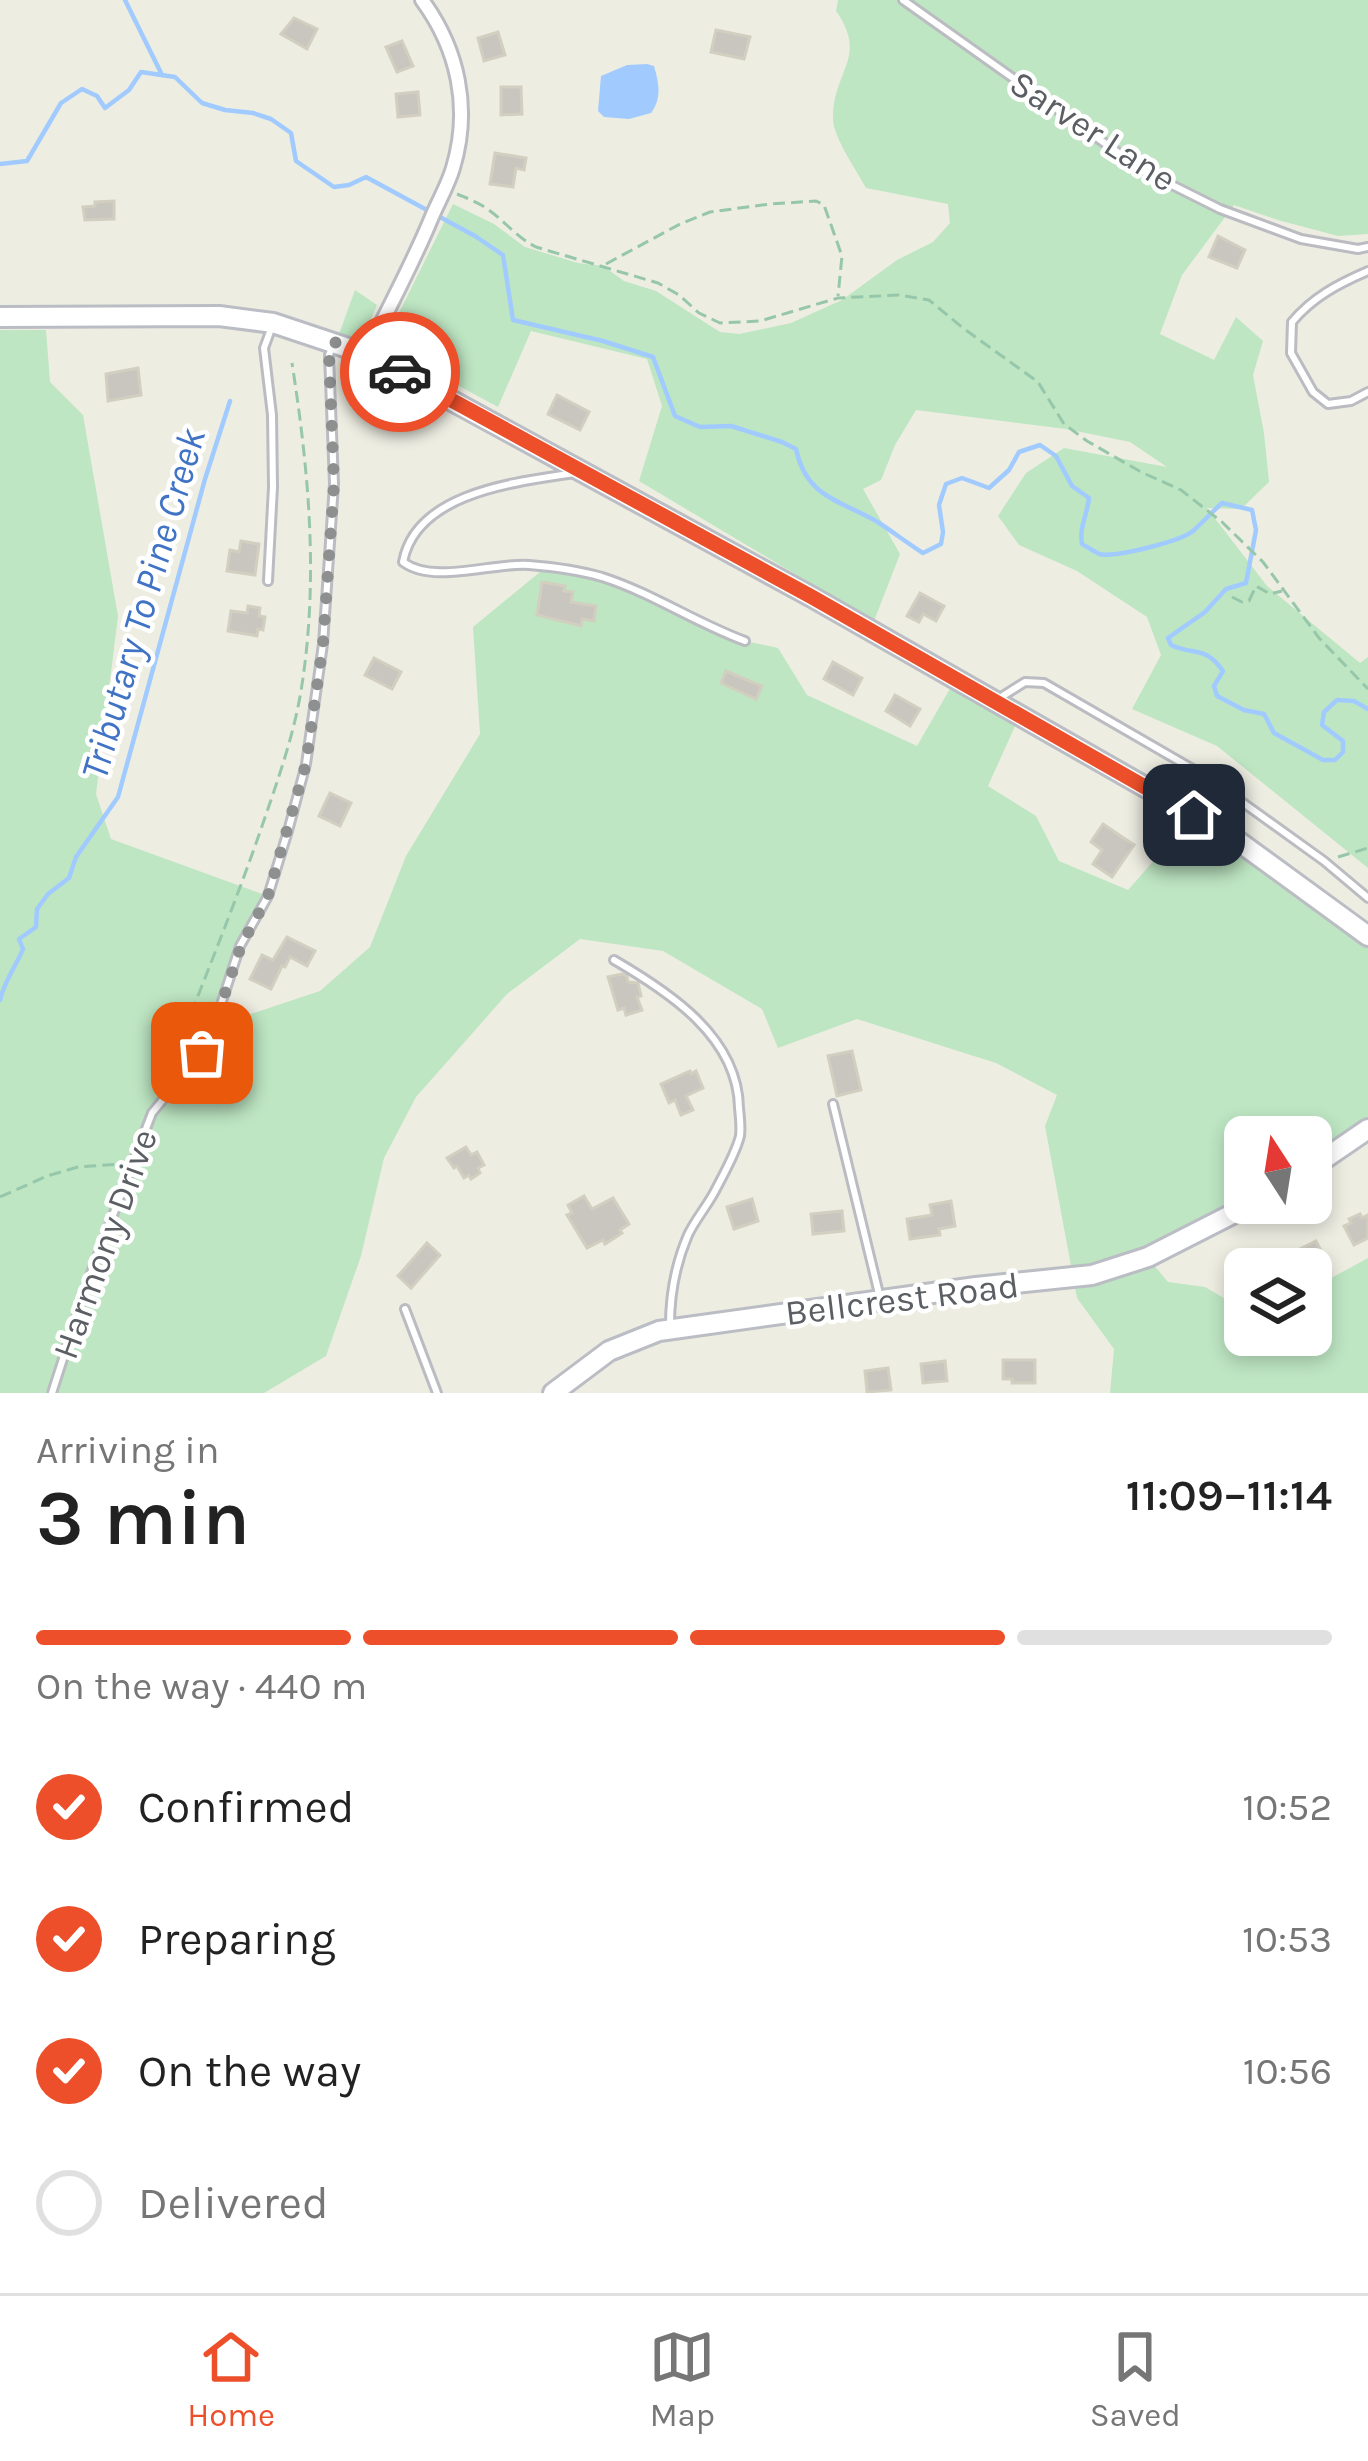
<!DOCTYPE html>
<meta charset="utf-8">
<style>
:root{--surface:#fff;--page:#f6f6f6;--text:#222;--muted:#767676;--line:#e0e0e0;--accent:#ec4f2a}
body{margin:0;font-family:Karla,sans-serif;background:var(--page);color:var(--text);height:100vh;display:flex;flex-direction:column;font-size:45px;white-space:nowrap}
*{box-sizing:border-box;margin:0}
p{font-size:39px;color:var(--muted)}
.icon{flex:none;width:66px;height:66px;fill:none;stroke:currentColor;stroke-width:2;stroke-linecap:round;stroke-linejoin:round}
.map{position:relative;height:1393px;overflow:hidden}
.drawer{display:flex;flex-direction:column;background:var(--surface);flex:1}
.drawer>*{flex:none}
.needle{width:78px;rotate:348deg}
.fabs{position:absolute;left:1224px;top:1116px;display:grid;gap:24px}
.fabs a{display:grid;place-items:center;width:108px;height:108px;border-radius:18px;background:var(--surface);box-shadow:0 6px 18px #0003;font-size:60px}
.pin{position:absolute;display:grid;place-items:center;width:102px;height:102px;color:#fff;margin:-51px;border-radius:24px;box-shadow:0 6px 18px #0006}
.courier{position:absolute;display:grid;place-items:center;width:120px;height:120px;margin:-60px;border:9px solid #ec4f2a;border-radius:50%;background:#fff;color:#222;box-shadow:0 3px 15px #0007}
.head em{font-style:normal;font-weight:600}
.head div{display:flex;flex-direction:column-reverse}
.head{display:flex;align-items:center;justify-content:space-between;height:204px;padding:0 36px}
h1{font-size:78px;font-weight:600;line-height:90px}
.bar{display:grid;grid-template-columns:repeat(4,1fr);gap:18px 12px;align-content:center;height:144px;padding:0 36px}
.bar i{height:15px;border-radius:9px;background:var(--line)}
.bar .active{background:var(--accent)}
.bar p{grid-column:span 4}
ol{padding:0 36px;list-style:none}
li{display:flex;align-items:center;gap:36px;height:132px}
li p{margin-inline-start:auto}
li .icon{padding:12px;border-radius:50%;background:var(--accent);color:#fff;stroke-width:4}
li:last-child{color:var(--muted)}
li i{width:66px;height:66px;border:6px solid var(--line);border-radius:50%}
.menu{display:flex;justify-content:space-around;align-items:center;height:168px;border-top:3px solid var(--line);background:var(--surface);font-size:33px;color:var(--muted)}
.menu a{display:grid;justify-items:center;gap:6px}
.menu .active{color:var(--accent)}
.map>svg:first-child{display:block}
.green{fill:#bee6c3}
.water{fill:#a1cbff}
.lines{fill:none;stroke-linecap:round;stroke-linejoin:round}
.stream{stroke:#a1cbff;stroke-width:4.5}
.building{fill:#c9c6bf;stroke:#d2cfc1;stroke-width:3}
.lane-casing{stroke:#babcc1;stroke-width:12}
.street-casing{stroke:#babcc1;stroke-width:18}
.secondary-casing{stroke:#bbbdc4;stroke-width:24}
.path{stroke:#97c7aa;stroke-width:3;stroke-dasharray:12 6;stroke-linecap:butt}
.lane{stroke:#fff;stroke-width:6}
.street{stroke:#fff;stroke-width:12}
.secondary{stroke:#fff;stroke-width:18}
.done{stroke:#8e908f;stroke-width:12;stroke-dasharray:0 21.6}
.route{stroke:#ec4f2a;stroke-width:15}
.labels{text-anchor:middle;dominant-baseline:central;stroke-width:9;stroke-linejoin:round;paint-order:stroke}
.street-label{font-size:36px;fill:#5b5e63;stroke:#fff}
.water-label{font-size:39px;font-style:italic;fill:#4173c5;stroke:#fff}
</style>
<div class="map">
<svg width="1368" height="1393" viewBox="0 0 1368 1393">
<rect width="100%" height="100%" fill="#eeede2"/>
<g class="green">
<path d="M838 0H1368V234L1338 236 1278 220 1234 205 1182 275 1160 334 1214 360 1236 317 1263 341 1253 375 1264 433 1269 482 1241 509 1207 508 1267 586 1360 663 1368 657V868L1217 746 1132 709 1161 655 1147 617 1077 571 1019 545 998 516 1026 473 1064 448 1167 467 1130 442 1066 429 916 410 895 445 881 480 863 489 900 554 874 621 639 481 662 406 647 359 531 331 498 407 383 345 453 204 494 224 525 247 578 263 603 266 624 281 656 291 720 332 739 334 791 323 842 300 897 260 933 242 950 223 948 204 866 188C857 171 833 137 833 119 832 71 869 58 836 11Z"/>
<polygon points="355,290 377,305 361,341 339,334"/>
<polygon points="0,330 46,330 50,382 83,415 118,616 96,794 111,839 268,896 240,946 215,1026 320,991 370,947 406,856 480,734 473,627 546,567 599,576 745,641 778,648 807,695 917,746 951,687 1016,724 988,786 1036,816 1059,861 1128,890 1194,815 1368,936 1368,1129 1311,1168 1311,1137 1245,1137 1245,1203 1148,1258 1168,1282 1205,1287 1229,1301 1245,1300 1245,1335 1311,1335 1311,1289 1368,1258 1368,1393 1110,1393 1114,1349 1077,1298 1045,1126 1057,1095 996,1063 857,1019 778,1048 762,1009 663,951 580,939 507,994 416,1097 384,1158 361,1256 326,1356 264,1393 0,1393"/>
</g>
<path class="water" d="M647 64 654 66C659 83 662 98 651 113L629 119 604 117 598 111 601 76 627 65Z"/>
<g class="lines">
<g class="stream">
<polyline points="125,0 162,75"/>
<path d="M0 164 27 161 61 103 82 89 97 96 105 108 129 90 141 72 175 77 202 103 225 110 253 113 271 119 291 133 296 161 334 187 349 185 366 177 475 236 503 255 513 320 603 341 653 357 675 416 700 427 731 426 782 442 796 449C806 497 839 500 876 521 892 531 907 543 923 553L941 544 943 532 939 505 946 484 962 478 989 488 1009 470 1019 452 1040 445 1056 456 1072 486 1089 498C1087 516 1079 527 1082 544 1083 545 1098 553 1099 554 1115 558 1181 541 1193 531 1203 522 1212 512 1222 503L1252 510 1256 530 1246 583 1226 589 1205 612 1168 638 1171 645C1194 656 1205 645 1223 671L1214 686 1217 696 1244 710 1264 714 1274 733 1323 760H1335L1343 752V741L1322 725 1324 712 1337 700 1354 701 1368 709"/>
<path d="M0 1000C4 982 16 966 23 949L19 939 36 927 37 909 48 894 69 878 76 857 118 797 205 479 230 401"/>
</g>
</g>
<g class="building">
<polygon points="294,18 317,29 307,49 281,34"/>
<polygon points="716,30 750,37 744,59 711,52"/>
<polygon points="498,32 505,55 484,61 478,38"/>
<polygon points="402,41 413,66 397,72 386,47"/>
<polygon points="501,87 521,87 522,114 501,115"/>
<polygon points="418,92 420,115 398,117 396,94"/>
<polygon points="495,153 526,158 524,170 516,168 513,187 490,184"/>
<polygon points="114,201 114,219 85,220 83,207 95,206 95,202"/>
<polygon points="1218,236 1245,250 1237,268 1209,257"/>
<polygon points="138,368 141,395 108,401 106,374"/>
<polygon points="557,395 589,412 580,430 548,414"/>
<polygon points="241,541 259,544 255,575 227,571 230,550 239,552"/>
<polygon points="542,582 565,586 564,591 573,592 571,602 596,606 594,621 582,619 581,626 537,615"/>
<polygon points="920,593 944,606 936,621 923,614 919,622 907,616"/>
<polygon points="248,606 260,608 259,616 265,617 263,630 258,629 257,636 228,631 231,611 247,613"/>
<polygon points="374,658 401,672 392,689 365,675"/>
<polygon points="833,662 862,678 853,695 824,679"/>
<polygon points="726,671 762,686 756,699 721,683"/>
<polygon points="895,695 920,709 910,726 886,711"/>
<polygon points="330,793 351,803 340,826 319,816"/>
<polygon points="1103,824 1134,845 1112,877 1093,864 1102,850 1091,842"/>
<polygon points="287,937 315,951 307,966 290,957 285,967 282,966 271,989 250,979 262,955 273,960"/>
<polygon points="622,974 627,976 628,982 638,983 641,996 637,997 642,1010 626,1015 624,1008 618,1010 608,977"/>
<polygon points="852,1051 861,1090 837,1096 828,1056"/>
<polygon points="690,1071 691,1074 696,1071 703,1088 686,1096 693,1110 681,1115 675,1100 669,1103 661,1084"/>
<polygon points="466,1147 471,1155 477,1152 484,1165 478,1168 480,1173 471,1179 469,1175 464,1178 457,1166 454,1168 447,1158"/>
<polygon points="584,1196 592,1209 613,1198 629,1224 620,1230 622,1233 605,1244 603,1240 587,1248 567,1215 572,1213 568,1205"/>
<polygon points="752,1199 758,1221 734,1229 727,1207"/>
<polygon points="951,1201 955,1226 939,1229 940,1235 910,1239 907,1219 932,1215 930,1205"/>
<polygon points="842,1211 844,1231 813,1234 811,1214"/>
<polygon points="1360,1214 1362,1218 1368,1215 1368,1238 1354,1245 1344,1226 1351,1223 1349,1219"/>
<polygon points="1316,1241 1325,1259 1300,1269 1292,1253"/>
<polygon points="427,1243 440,1255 411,1288 398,1276"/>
<polygon points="1003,1360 1035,1360 1035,1383 1012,1383 1012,1379 1003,1379"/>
<polygon points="945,1361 947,1381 923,1383 921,1364"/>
<polygon points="888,1368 891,1390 867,1392 865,1371"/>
</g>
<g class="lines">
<defs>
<g id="lane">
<polyline points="903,0 1144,171 1220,209 1301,239 1358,249 1368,247"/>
<path d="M1368 271C1338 284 1313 297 1292 322L1291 353 1313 392 1328 404 1351 401 1368 392"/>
<path d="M575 473C517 482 416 492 403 562 434 585 493 562 529 565 554 567 578 570 602 577 652 593 696 623 745 641"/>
<polyline points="268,581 273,487 272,415 264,348 271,329"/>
<polyline points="998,699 1025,682 1044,683 1210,779 1324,861 1368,898"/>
<path d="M614 960C669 992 738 1037 739 1108 740 1117 741 1128 740 1136 736 1152 725 1172 717 1187 709 1204 696 1218 688 1235 676 1263 670 1295 670 1325"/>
<polyline points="833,1104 880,1298"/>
<polyline points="405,1309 437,1393"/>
<polyline points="52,1393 89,1278 152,1113 201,1053 214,1026 240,946 268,896 288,831 306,764 323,644 334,484 329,355 333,345"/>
</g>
<path id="street" d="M366 354C388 309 412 265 431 219 438 202 448 185 453 168 471 108 458 49 422 0"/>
<g id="secondary">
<polyline points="0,317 219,316 273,323 366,354 812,597 1231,836 1368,936"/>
<polyline points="1311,1168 1368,1129"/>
<polyline points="553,1393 609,1351 659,1331 976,1287 1092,1275 1148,1257 1254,1203"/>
</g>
</defs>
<use href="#lane" class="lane-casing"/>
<use href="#street" class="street-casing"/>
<use href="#secondary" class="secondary-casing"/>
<g class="path">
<path d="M457 194C467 198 477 202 486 208 504 220 516 237 536 247L658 283 679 295 699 313 720 323 760 321 838 298 899 295 929 300 963 328 1038 382 1064 424 1087 441 1141 472 1181 490 1222 522 1263 562 1319 638 1368 689"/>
<polyline points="606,264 680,224 710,212 770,204 816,201 824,205 842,256 838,296"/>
<polyline points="1232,597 1242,602 1249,601 1256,586 1270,594 1282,591"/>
<polyline points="1338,857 1368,848"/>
<path d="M165 1080C197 997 231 915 260 832 276 785 293 739 301 691 319 580 309 473 292 363"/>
<polyline points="0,1197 47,1176 78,1167 121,1164"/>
</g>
<use href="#lane" class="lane"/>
<use href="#street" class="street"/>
<use href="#secondary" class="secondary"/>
</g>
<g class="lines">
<polyline class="done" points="202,1053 214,1026 241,946 268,896 306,764 323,644 334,484 329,355 334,342 366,354 400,372"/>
<polyline class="route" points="400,372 812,597 1194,815"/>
</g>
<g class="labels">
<g class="street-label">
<text transform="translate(1093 131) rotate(33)">Sarver Lane</text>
<text transform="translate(105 1244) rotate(-70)">Harmony Drive</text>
<text transform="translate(902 1299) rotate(-7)">Bellcrest Road</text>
</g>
<g class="water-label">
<text transform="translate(143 604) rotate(-74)">Tributary To Pine Creek</text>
</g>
</g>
</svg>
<div class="fabs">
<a><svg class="needle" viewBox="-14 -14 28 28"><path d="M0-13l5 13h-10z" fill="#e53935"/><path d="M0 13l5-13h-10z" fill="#767676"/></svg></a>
<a><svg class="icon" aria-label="layers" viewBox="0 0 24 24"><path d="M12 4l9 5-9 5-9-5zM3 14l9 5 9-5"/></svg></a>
</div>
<div class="pin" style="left:202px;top:1053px;background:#ea580c"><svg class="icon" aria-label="bag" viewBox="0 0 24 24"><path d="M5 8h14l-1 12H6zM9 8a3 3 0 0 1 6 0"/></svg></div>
<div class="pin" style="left:1194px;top:815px;background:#1f2937"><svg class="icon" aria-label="home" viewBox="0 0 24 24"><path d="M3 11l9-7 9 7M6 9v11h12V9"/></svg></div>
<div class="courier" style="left:400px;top:372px"><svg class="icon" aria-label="car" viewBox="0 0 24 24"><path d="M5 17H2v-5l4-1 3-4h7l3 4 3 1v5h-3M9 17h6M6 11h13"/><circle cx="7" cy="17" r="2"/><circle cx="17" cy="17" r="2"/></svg></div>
</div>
<section class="drawer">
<div class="head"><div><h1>3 min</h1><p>Arriving in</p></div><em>11:09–11:14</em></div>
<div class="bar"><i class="active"></i><i class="active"></i><i class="active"></i><i></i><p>On the way · 440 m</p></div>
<ol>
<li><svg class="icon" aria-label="check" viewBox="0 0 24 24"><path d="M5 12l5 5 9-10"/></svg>Confirmed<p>10:52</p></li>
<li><svg class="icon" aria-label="check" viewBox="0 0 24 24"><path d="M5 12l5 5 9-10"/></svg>Preparing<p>10:53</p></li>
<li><svg class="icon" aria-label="check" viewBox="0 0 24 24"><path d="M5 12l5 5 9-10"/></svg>On the way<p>10:56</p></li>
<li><i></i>Delivered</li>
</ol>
</section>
<nav class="menu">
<a class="active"><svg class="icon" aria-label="home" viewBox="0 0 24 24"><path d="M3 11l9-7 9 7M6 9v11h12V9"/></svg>Home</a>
<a><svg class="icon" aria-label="map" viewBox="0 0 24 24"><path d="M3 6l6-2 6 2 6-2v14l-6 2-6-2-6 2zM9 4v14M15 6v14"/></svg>Map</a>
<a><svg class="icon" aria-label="saved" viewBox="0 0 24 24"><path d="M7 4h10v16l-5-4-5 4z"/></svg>Saved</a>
</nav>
